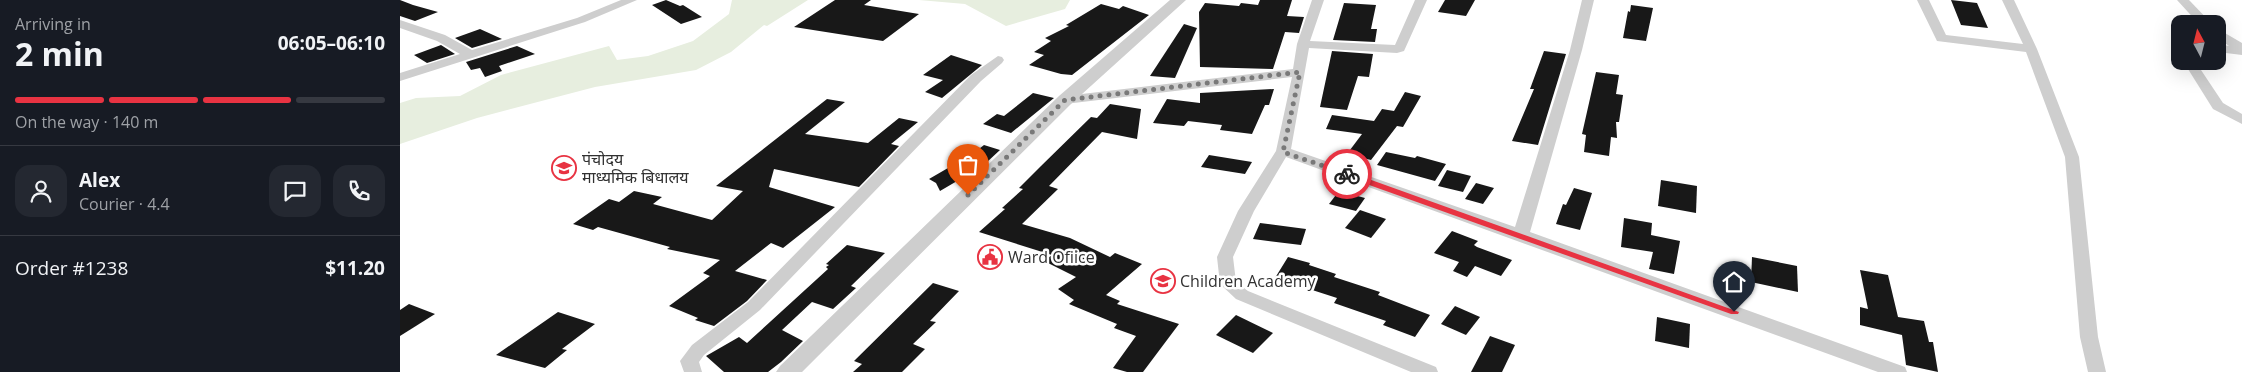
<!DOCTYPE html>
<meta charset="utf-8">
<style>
:root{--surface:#171b24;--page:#242831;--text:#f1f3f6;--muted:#9ea1a6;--line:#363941;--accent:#e83342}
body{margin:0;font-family:"Open Sans","Noto Sans Devanagari",sans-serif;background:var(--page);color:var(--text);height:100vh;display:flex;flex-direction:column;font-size:19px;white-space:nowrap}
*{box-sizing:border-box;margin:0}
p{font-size:16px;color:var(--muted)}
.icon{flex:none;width:28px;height:28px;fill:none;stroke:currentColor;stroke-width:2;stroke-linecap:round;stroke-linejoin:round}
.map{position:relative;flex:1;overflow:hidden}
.sheet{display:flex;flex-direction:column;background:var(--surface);width:400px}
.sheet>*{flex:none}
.needle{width:32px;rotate:353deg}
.fabs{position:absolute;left:1771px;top:15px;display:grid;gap:10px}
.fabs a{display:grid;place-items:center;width:55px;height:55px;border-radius:10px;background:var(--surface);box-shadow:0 5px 20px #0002;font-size:25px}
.pin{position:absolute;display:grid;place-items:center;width:42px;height:42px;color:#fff;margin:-51px -21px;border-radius:50% 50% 50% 0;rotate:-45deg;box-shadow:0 0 5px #0007}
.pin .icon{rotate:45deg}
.courier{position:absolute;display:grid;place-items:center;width:50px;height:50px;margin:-25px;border:4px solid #e83342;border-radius:50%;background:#fff;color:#222;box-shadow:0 1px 6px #0007}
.summary em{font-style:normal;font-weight:700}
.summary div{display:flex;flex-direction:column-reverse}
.summary{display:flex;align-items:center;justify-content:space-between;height:85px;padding:0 15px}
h1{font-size:32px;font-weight:700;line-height:38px}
.bar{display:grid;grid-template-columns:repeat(4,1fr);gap:8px 5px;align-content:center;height:60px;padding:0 15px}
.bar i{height:6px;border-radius:4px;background:var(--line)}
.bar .active{background:var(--accent)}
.bar p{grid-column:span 4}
.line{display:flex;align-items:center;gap:12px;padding:0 15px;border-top:1px solid var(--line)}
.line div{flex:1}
.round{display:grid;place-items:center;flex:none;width:52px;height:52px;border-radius:15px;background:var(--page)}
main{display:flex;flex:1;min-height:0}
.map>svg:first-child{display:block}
.green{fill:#e7eedf}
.building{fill:#181818}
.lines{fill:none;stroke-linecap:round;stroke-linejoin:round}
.minor{fill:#cecece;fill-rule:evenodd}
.tertiary{fill:#cecece;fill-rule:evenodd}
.route{fill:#e83342}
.done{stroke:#797979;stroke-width:5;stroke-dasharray:0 9}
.labels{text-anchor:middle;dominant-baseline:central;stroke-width:5;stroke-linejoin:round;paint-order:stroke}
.poi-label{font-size:16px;fill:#313131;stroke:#fff;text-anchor:start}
</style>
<main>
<section class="sheet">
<div class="summary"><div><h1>2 min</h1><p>Arriving in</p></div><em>06:05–06:10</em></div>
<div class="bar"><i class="active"></i><i class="active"></i><i class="active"></i><i></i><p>On the way · 140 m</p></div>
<div class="line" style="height:90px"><a class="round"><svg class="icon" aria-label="person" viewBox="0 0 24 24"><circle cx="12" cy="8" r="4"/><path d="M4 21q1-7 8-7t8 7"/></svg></a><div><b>Alex</b><p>Courier · 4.4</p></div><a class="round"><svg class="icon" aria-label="chat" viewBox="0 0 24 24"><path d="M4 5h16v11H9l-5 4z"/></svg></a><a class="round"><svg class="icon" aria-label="phone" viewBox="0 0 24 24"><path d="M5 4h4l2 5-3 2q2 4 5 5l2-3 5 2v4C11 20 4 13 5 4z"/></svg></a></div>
<div class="line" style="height:65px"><div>Order #1238</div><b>$11.20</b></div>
</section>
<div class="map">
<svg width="1842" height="372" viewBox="0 0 1842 372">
<rect width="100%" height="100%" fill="#fff"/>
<g class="green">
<polygon points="332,0 408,0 367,26 364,25 331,52 296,70 195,87 77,118 0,144 0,103 16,98 60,96 101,75 209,46 217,60 248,56 293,41 329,14"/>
<polygon points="519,0 670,0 665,9 606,26 565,4"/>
</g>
<g class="building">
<polygon points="0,0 13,5 38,12 15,21 0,16"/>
<polygon points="266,0 280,6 283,5 302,17 281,24 252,5"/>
<polygon points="435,0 471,0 464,5 519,14 483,41 394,27"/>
<polygon points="860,0 892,0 887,16 904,17 899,33 885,32 873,69 800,67 799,12 805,3 839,6 841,3 858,5"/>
<polygon points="1045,0 1075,0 1066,16 1038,12"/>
<polygon points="1551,0 1577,3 1588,28 1561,25"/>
<polygon points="944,3 976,5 971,29 977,29 975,42 933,40"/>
<polygon points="701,4 719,9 723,6 749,15 672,75 661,74 629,65 644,55 634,52 651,41 645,38 669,26 666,25"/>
<polygon points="1231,5 1253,8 1246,41 1223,38 1228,11 1230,12"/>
<polygon points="784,24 797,28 775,78 750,76"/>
<polygon points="80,29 102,39 72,48 55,38"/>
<polygon points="41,45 55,54 27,63 14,55"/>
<polygon points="117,46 135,54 99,66 102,71 85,77 80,68 71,70 66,62"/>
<polygon points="932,51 973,54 969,77 958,76 947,110 920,107"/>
<polygon points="1144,51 1166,54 1138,145 1112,141 1134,89 1130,89"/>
<polygon points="551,55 582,65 542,98 525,92 543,80 523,75"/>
<polygon points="1196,72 1219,75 1216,94 1223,95 1219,122 1216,122 1217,138 1211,137 1209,156 1184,152 1186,135 1182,134"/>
<polygon points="874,89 869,105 865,105 852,134 820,130 822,125 788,121 784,126 753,123 767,99 800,103 800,93"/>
<polygon points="1005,92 1021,96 1003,127 997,126 971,160 947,154 962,134 926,129 932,115 974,121 982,109 994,111"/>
<polygon points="633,93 654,98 611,133 583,124 597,114 604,116"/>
<polygon points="427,99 445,102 405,134 468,143 499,118 518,122 491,144 499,146 459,187 374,169 369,187 435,207 383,248 371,243 335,271 367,280 347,301 314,326 295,320 298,318 269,306 310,276 303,273 320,260 267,249 270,247 198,227 193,230 173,224 209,199 219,202 234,191 262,197 253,204 312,220 343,191 316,186"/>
<polygon points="710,104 741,109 737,139 702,132 649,186 658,189 622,224 670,238 710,257 715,253 742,264 706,295 720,301 717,304 779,324 743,372 727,372 713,368 736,336 714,328 717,324 669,304 674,300 658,289 676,277 644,261 652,255 579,232 605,209 602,208 623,189 619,188 641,166 691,117 697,118"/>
<polygon points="584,145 600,150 573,175 569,174 540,191 536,183 529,179 548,168 552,170"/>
<polygon points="986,152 1015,158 1017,156 1046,164 1035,181 977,165"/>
<polygon points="809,155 852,162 845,174 801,167"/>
<polygon points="1047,170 1071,176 1063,192 1038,186"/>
<polygon points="1261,180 1297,186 1296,213 1258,206"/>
<polygon points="1076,183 1094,188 1083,204 1065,199"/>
<polygon points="1174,188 1192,193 1180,230 1156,224 1163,204 1166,205"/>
<polygon points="939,191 965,198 956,211 929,204"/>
<polygon points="960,210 986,219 971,238 945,228"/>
<polygon points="1224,218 1252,223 1251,235 1280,241 1274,274 1249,269 1253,252 1221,247"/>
<polygon points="860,223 906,229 901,245 853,239"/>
<polygon points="1052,231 1078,241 1074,245 1077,247 1112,260 1101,276 1075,266 1067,277 1053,271 1059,262 1034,253"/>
<polygon points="447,245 485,253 451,286 456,288 433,309 412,302 382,330 403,341 381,362 368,372 324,372 306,356 339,337 347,343 428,269 426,267 429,265 426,264"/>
<polygon points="888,257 910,263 909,265 936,274 934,277 980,292 978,295 1030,315 1015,337 983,325 986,321 934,303 937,298 875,278"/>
<polygon points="1352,257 1397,266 1398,292 1351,282"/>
<polygon points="1460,270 1488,275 1498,317 1524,321 1529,342 1533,342 1538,372 1506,365 1502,335 1460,325 1460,307 1468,309"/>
<polygon points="533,283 559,291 530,321 536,322 513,344 525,349 502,372 453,372 462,364 454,361"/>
<polygon points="9,304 35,314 0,336 0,310"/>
<polygon points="1055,306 1080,317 1066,335 1041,324"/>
<polygon points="158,312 195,324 162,349 167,350 145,368 96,355"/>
<polygon points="836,315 873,333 853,353 816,335"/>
<polygon points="1257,317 1290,324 1289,348 1255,341"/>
<polygon points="1090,336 1115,345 1102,372 1071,372"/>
</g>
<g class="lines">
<g class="minor">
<polygon points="221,0 237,0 185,22 0,81 0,73 60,54 37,41 0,28 0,20 45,35 72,50 177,18"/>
<polygon points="912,0 924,0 910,41 995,45 1015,0 1027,0 1004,51 997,53 909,48 891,149 1115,227 1170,50 1182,0 1194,0 1182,50 1130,232 1505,367 1507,372 1478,372 886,157 854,211 833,257 836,282 848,291 1036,367 1038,372 1011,372 836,299 820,284 817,257 838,211 876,151 892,77 665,104 658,100 665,96 893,69 897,44"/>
<polygon points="1517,0 1529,0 1546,35 1623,44 1602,0 1614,0 1637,49 1679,157 1698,337 1706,372 1688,372 1680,337 1665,157 1626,52 1537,41"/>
<polygon points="1777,0 1789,0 1812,24 1799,24"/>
<polygon points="1818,29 1842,43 1842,55 1818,52 1818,44 1829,46 1818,38"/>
<polygon points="598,56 602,57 604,60 602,63 581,81 360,310 304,355 299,362 302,372 284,372 280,361 292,345 348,302 571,75"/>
<polygon points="1783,61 1795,61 1823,103 1842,114 1842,124 1813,109"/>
</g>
<polygon class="tertiary" points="770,0 786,0 671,104 402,372 376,372 380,366 659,96"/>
</g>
<polygon class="route" points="944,172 949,172 1339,312 1338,314 1331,314 944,176"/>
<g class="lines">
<polyline class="done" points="568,195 665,100 900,72 883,152 947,174"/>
</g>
<defs>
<symbol id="school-ring" viewBox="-11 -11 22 22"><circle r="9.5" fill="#fff" stroke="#e83342" stroke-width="1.5"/><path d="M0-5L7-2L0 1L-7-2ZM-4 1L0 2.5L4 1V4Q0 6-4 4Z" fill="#e83342"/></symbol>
<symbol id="civic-ring" viewBox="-11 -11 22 22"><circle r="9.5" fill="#fff" stroke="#e83342" stroke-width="1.5"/><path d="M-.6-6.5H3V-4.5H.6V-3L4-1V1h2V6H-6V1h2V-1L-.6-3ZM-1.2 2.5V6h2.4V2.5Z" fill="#e83342"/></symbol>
</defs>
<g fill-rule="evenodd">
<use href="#school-ring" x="150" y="154" width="28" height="28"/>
<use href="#civic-ring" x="576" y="243" width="28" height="28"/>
<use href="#school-ring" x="749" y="267" width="28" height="28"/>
</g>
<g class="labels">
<g class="poi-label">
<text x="182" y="159">पंचोदय<tspan x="182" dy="18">माध्यमिक बिधालय</tspan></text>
<text x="608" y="257">Ward Ofiice</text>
<text x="780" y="281">Children Academy</text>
</g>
</g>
</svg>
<div class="fabs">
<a><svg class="needle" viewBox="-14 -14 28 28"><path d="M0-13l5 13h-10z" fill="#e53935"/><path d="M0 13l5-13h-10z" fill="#9ea1a6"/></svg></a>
</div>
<div class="pin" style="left:568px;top:195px;background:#ea580c"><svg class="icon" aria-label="bag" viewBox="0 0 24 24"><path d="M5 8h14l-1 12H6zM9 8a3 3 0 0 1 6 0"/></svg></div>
<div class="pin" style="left:1334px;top:312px;background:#1f2937"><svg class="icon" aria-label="home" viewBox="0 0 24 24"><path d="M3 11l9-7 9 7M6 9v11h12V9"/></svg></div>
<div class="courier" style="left:947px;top:174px"><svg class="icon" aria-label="bike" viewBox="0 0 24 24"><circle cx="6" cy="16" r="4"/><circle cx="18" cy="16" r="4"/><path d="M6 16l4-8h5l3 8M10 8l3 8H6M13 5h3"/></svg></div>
</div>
</main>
